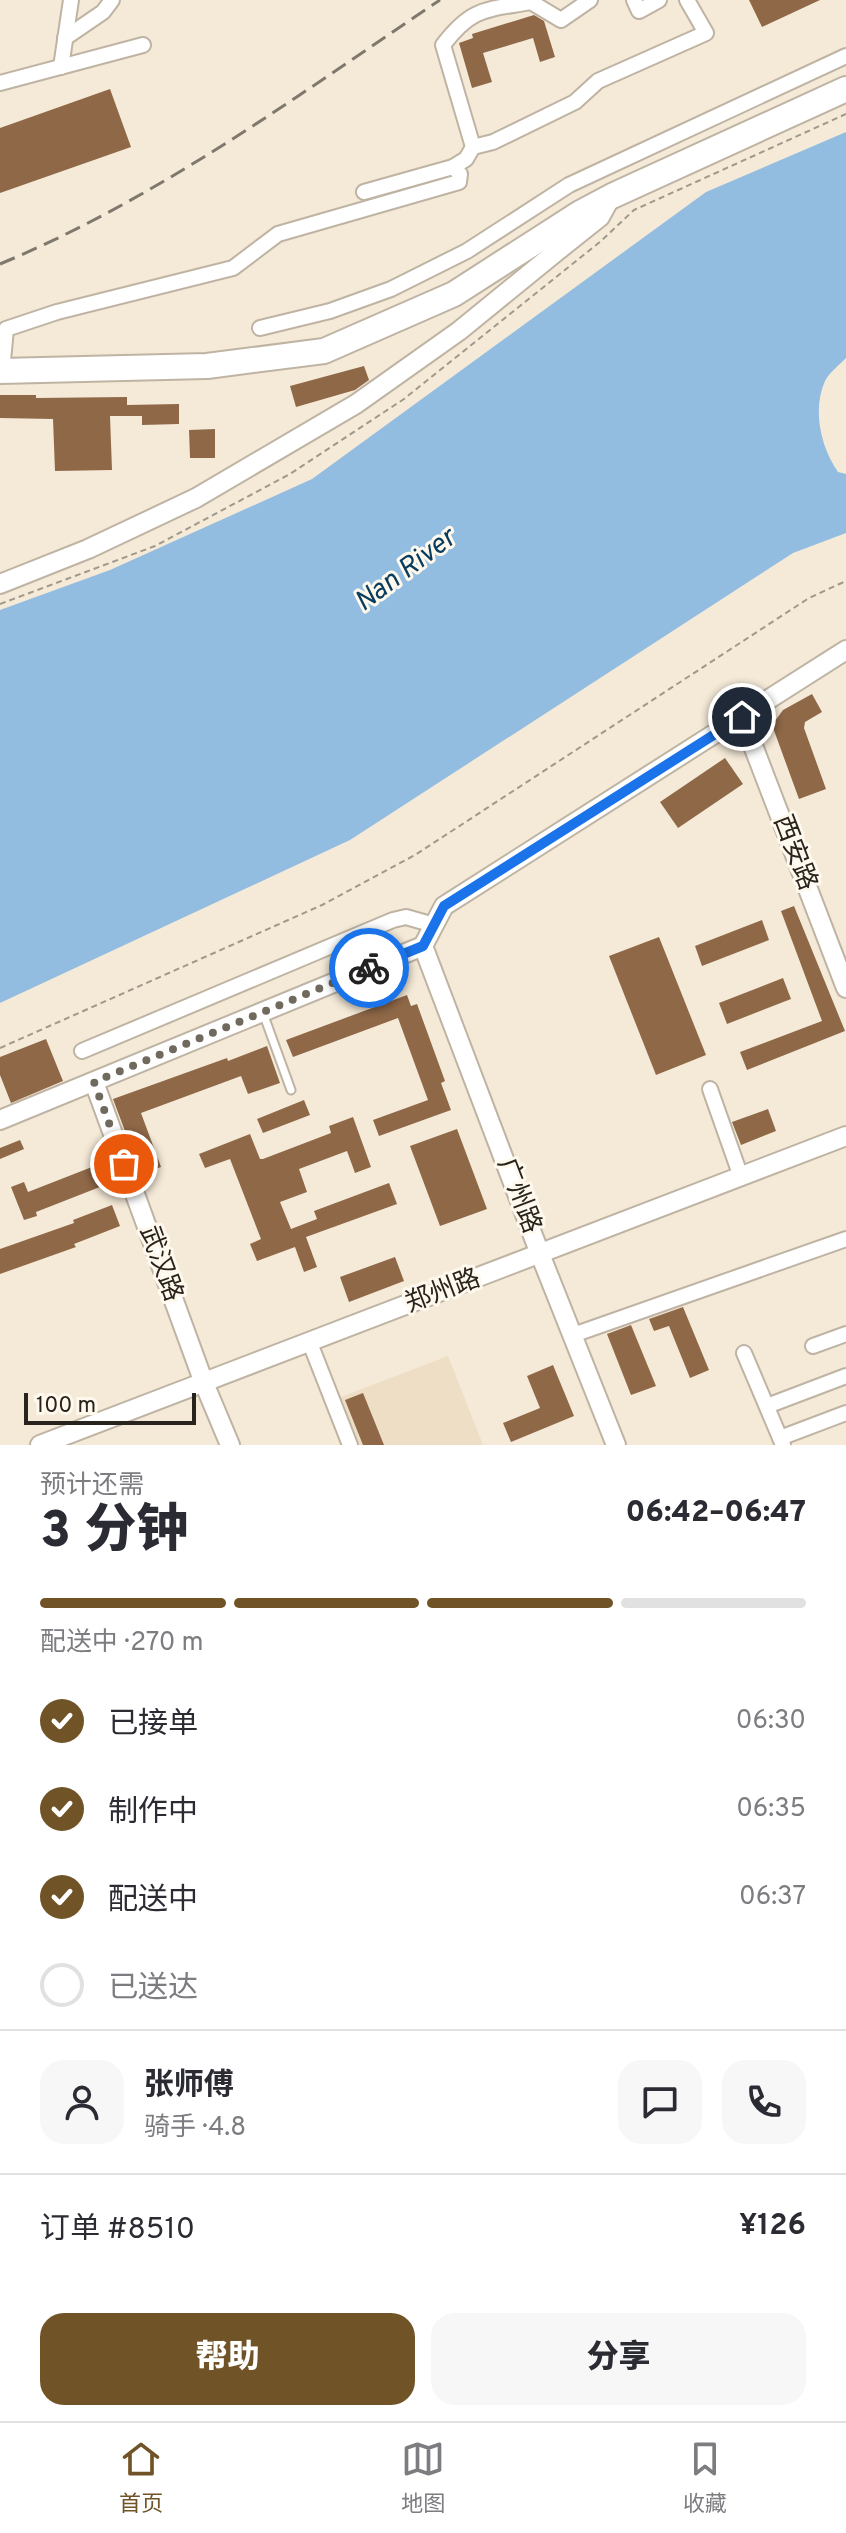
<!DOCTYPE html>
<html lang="zh">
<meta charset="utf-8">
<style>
:root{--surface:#fff;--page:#f7f7f7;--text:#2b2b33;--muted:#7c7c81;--line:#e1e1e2;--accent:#705427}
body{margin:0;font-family:Overpass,"Noto Sans SC",sans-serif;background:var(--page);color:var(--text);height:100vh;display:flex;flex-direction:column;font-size:30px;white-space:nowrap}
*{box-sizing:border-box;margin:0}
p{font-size:26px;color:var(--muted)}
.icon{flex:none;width:44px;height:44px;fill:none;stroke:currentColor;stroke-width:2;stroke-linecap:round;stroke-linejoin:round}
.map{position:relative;height:1445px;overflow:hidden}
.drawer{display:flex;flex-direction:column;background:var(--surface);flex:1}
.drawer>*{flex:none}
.scale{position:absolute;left:24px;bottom:20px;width:172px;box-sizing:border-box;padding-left:8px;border:4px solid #28241d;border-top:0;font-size:22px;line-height:28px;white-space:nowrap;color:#28241d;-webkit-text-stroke:6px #fef8ed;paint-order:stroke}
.pin{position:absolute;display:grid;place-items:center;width:68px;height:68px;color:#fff;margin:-34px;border:4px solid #fff;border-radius:50%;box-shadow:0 2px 8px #0007}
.courier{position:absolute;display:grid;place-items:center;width:80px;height:80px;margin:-40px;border:6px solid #1a73e8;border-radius:50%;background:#fff;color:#222;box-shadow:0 2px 10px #0007}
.summary em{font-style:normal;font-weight:800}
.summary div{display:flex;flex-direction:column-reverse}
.summary{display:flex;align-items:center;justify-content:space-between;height:136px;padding:0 40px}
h1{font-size:52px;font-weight:800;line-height:60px}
.bar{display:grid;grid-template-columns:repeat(4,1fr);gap:12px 8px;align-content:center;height:96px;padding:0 40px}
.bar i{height:10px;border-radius:6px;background:var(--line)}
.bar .on{background:var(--accent)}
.bar p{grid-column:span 4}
.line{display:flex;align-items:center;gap:20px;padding:0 40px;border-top:2px solid var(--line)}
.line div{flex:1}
.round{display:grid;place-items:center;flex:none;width:84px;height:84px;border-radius:24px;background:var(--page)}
ol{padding:0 40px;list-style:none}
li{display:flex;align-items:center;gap:24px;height:88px}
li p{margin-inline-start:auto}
li .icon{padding:8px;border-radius:50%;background:var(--accent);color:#fff;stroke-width:4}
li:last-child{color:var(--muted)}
li i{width:44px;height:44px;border:4px solid var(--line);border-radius:50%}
.button{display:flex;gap:16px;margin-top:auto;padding:16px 40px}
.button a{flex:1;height:92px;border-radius:24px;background:var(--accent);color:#fff;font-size:32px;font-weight:800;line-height:92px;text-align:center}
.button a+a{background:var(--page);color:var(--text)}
.menu{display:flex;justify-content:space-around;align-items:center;height:112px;border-top:2px solid var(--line);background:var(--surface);font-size:22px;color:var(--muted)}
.menu a{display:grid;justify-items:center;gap:4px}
.menu .on{color:var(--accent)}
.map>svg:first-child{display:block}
.built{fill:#eddec5}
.water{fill:#92bde1}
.building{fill:#8f6848}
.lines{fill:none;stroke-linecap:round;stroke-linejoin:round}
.lane-casing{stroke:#bfb4a3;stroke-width:11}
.street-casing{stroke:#bfb4a3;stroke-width:18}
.secondary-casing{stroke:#bfb4a3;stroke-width:22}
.highway-casing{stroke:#bfb4a3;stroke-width:28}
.path{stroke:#a0988a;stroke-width:2;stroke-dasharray:6 4;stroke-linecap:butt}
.lane{stroke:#fff;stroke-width:7}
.street{stroke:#fff;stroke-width:14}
.secondary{stroke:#fff;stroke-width:18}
.highway{stroke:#fff;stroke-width:24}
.rail{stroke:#7f786c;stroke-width:3;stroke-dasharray:16 8;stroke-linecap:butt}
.done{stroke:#70695e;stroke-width:8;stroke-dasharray:0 14.4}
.route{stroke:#1a73e8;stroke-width:10}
.labels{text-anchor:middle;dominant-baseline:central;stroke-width:6;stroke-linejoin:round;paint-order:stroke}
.street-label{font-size:26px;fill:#28241d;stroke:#fef8ed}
.water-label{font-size:28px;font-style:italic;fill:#073c5e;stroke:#fef8ed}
</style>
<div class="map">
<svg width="846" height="1445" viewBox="0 0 846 1445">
<rect width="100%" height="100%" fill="#f5ead8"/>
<polygon class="built" points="448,1356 483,1445 359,1445 341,1397"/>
<path class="water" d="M846 132V358C839 365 829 373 825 381 812 410 821 448 838 472L846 474V533L793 553 350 840 0 1003V610L110 570 312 479 706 192Z"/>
<g class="building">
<polygon points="749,0 820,0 762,27"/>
<polygon points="534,15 544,21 555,57 540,62 533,38 483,53 492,82 472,88 459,43 473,38 472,34"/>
<polygon points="110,89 131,147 0,193 0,128"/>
<polygon points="364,366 369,380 355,390 296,407 290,386"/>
<polygon points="0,395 36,395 36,398 127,397 127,405 179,404 179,424 142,425 142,416 110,416 112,470 55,471 53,419 0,418"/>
<polygon points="215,429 215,458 190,458 189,430"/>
<polygon points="812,694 822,712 805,722 804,728 826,789 799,799 772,725 783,710"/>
<polygon points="725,758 743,784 678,828 660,802"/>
<polygon points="794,906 845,1031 747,1070 740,1052 822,1021 781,911"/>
<polygon points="762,920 769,940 702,966 695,946"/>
<polygon points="659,937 706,1055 656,1075 609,956"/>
<polygon points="783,978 791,999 727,1024 719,1003"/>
<polygon points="407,995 411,1006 417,1004 445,1081 441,1083 451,1110 379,1136 373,1120 428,1100 398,1018 293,1057 286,1040"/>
<polygon points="46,1039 63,1081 11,1103 0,1075 0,1057"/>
<polygon points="267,1046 280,1083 248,1094 241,1076 141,1113 161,1167 141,1174 113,1099 227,1058 228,1061"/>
<polygon points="304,1100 310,1115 263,1133 257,1119"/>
<polygon points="768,1109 776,1131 741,1145 732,1122"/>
<polygon points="353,1117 371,1167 355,1173 347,1151 299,1169 307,1192 280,1202 291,1229 317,1219 314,1211 389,1183 397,1204 306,1237 317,1267 304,1272 295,1247 257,1261 250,1244 261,1239 230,1159 205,1168 199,1154 250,1134 260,1159 263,1159 331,1133 329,1126"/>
<polygon points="457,1129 487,1209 440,1226 410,1146"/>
<polygon points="20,1140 24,1149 0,1159 0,1148"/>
<polygon points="97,1165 105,1185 36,1212 37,1216 24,1220 11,1187 24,1182 28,1192"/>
<polygon points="112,1205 120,1226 74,1244 76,1247 0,1274 0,1249 74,1223 73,1220"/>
<polygon points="395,1257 404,1281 349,1302 340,1277"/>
<polygon points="683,1307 709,1370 690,1378 669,1326 654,1331 649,1319"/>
<polygon points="631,1325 656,1386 631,1395 607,1334"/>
<polygon points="553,1365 574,1416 511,1442 503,1423 540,1408 527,1376"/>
<polygon points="363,1393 384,1445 363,1445 345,1400"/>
</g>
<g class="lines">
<defs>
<polyline id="lane" points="263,1013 291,1090"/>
<g id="street">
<polyline points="634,0 639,11 659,0"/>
<polyline points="65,38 103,12 112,0"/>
<polyline points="61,67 71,0"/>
<polyline points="0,83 143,45"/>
<path d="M473 147 443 45C472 7 486 10 531 2L561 20 590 0"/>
<polyline points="364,192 453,167 466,159 473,147 493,142 575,102 598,81 706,33 687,0"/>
<polyline points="260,328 330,311 391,289 467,251 569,185 846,56"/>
<polyline points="2,371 6,329 57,312 233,268 278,234 459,182 460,174 453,167"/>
<polyline points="82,1051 393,920 406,917 434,925"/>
<polyline points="710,1089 741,1177"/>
<polyline points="573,1335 846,1239"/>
<polyline points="310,1343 350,1445"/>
<polyline points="813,1346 846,1334"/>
<polyline points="744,1353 783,1445"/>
<polyline points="767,1406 846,1376"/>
<polyline points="780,1438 846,1413"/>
</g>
<g id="secondary">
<polyline points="0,584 88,549 196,498 356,404 459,331 556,252 600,217 611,197"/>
<polyline points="742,717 846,988"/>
<polyline points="423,946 540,1254 616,1445"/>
<polyline points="94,1082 204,1383 230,1445"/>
<polyline points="0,1120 423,946 444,906 846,650"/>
<polyline points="40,1445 846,1136"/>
</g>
<polyline id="highway" points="0,371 207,366 324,351 454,294 580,213 612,196 846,89"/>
</defs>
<use href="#lane" class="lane-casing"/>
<use href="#street" class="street-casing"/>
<use href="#secondary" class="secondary-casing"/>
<use href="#highway" class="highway-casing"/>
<g class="path">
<polyline points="0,604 155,546 290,474 404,399 601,241 634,210 846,114"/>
<polyline points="0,1048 322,905 415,855 809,598 846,581"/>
</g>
<use href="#lane" class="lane"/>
<use href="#street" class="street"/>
<use href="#secondary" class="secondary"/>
<use href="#highway" class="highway"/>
<path class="rail" d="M0 264C159 198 298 95 440 0"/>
</g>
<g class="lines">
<polyline class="done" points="124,1164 94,1082 369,968"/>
<polyline class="route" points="369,968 423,946 444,906 742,717"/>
</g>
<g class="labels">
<g class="street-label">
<text transform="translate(794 853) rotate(69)">西安路</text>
<text transform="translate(518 1196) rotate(69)">广州路</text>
<text transform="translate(160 1264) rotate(70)">武汉路</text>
<text transform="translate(443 1292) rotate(-21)">郑州路</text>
</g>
<g class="water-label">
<text transform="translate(406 571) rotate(-37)">Nan River</text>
</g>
</g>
</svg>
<div class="scale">100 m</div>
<div class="pin" style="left:124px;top:1164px;background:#ea580c"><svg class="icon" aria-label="bag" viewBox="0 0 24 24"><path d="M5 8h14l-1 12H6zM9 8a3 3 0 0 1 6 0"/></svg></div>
<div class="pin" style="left:742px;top:717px;background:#1f2937"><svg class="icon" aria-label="home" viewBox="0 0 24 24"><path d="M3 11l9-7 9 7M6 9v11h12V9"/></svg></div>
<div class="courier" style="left:369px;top:968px"><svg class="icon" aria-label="bike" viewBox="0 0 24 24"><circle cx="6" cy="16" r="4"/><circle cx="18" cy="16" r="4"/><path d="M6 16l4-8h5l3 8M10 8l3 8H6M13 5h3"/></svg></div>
</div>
<section class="drawer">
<div class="summary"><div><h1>3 分钟</h1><p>预计还需</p></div><em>06:42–06:47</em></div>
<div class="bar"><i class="on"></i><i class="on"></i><i class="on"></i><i></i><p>配送中 · 270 m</p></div>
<ol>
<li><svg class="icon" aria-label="check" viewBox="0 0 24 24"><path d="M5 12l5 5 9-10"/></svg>已接单<p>06:30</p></li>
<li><svg class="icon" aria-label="check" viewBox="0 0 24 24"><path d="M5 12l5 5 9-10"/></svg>制作中<p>06:35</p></li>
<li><svg class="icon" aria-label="check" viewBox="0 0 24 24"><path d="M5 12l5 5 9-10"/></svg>配送中<p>06:37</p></li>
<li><i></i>已送达</li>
</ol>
<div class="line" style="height:144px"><a class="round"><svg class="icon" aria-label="person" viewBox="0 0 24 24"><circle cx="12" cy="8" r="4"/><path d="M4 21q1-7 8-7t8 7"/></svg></a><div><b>张师傅</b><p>骑手 · 4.8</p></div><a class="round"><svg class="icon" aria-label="chat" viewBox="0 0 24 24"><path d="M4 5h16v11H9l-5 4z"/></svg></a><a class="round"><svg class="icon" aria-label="phone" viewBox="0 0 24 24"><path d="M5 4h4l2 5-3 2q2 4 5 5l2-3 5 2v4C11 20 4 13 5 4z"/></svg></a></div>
<div class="line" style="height:104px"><div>订单 #8510</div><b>¥126</b></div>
<div class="button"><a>帮助</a><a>分享</a></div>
</section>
<nav class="menu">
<a class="on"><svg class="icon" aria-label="home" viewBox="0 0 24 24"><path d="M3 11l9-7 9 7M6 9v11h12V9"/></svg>首页</a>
<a><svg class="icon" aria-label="map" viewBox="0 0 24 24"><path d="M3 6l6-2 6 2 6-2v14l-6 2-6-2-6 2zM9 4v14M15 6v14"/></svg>地图</a>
<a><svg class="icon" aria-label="saved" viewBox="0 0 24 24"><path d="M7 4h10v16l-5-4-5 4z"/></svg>收藏</a>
</nav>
